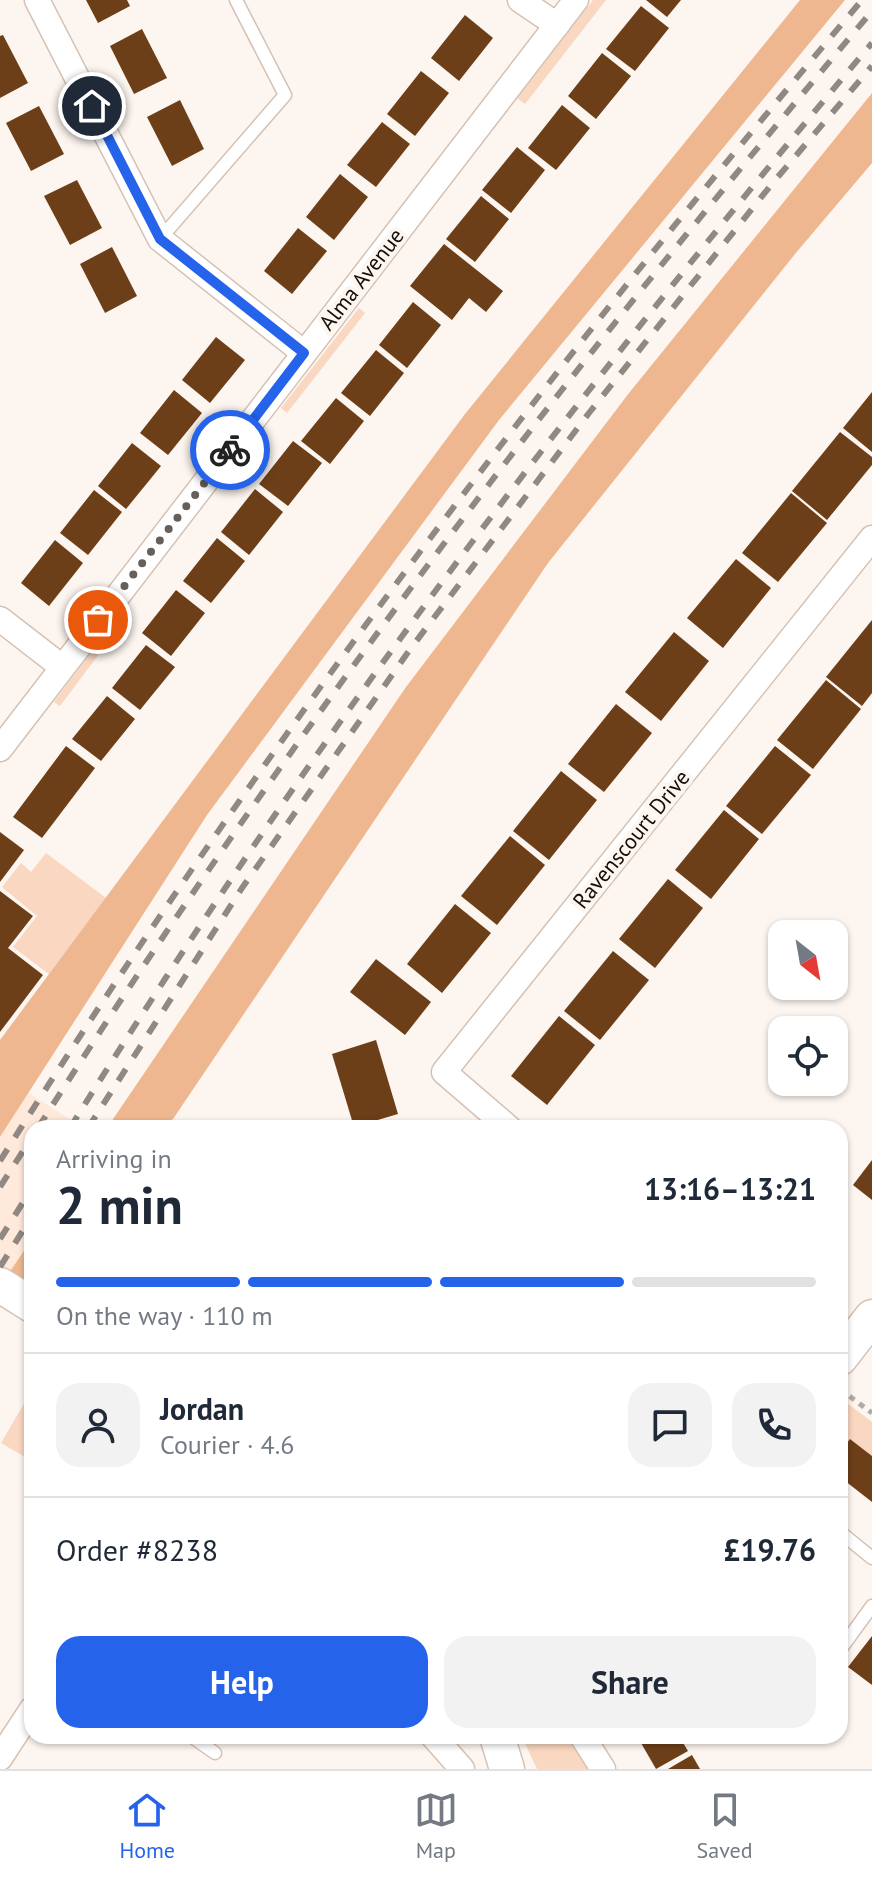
<!DOCTYPE html>
<meta charset="utf-8">
<style>
:root{--surface:#fff;--page:#f2f2f3;--text:#1f2937;--muted:#747a83;--line:#e0e1e3;--accent:#2563eb}
body{margin:0;font-family:"PT Sans",sans-serif;background:var(--page);color:var(--text);height:100vh;display:flex;flex-direction:column;font-size:30px;white-space:nowrap}
*{box-sizing:border-box;margin:0}
p{font-size:26px;color:var(--muted)}
.icon{flex:none;width:44px;height:44px;fill:none;stroke:currentColor;stroke-width:2;stroke-linecap:round;stroke-linejoin:round}
.map{position:relative;flex:1;overflow:hidden}
.sheet{position:absolute;left:24px;top:1120px;width:824px;height:624px;display:flex;flex-direction:column;background:var(--surface);border-radius:24px;box-shadow:0 2px 6px #0004}
.sheet>*{flex:none}
.needle{width:52px;rotate:149deg}
.tools{position:absolute;left:768px;top:920px;display:grid;gap:16px}
.tools a{display:grid;place-items:center;width:80px;height:80px;border-radius:16px;background:var(--surface);box-shadow:0 2px 6px #0004;font-size:40px}
.pin{position:absolute;display:grid;place-items:center;width:68px;height:68px;color:#fff;margin:-34px;border:4px solid #fff;border-radius:50%;box-shadow:0 2px 8px #0007}
.courier{position:absolute;display:grid;place-items:center;width:80px;height:80px;margin:-40px;border:6px solid #2563eb;border-radius:50%;background:#fff;color:#222;box-shadow:0 2px 10px #0007}
.head em{font-style:normal;font-weight:800}
.head div{display:flex;flex-direction:column-reverse}
.head{display:flex;align-items:center;justify-content:space-between;height:136px;padding:0 32px}
h1{font-size:52px;font-weight:800;line-height:60px}
.bar{display:grid;grid-template-columns:repeat(4,1fr);gap:12px 8px;align-content:center;height:96px;padding:0 32px}
.bar i{height:10px;border-radius:6px;background:var(--line)}
.bar .active{background:var(--accent)}
.bar p{grid-column:span 4}
.line{display:flex;align-items:center;gap:20px;padding:0 32px;border-top:2px solid var(--line)}
.line div{flex:1}
.round{display:grid;place-items:center;flex:none;width:84px;height:84px;border-radius:24px;background:var(--page)}
.action{display:flex;gap:16px;margin-top:auto;padding:16px 32px}
.action a{flex:1;height:92px;border-radius:24px;background:var(--accent);color:#fff;font-size:32px;font-weight:800;line-height:92px;text-align:center}
.action a+a{background:var(--page);color:var(--text)}
.tabs{display:flex;justify-content:space-around;align-items:center;height:112px;border-top:2px solid var(--line);background:var(--surface);font-size:22px;color:var(--muted)}
.tabs a{display:grid;justify-items:center;gap:4px}
.tabs .active{color:var(--accent)}
.map>svg:first-child{display:block}
.built{fill:#fee9da}
.green{fill:#f9d7c0}
.forest{fill:#eeb790}
.building{fill:#6d3f19}
.lines{fill:none;stroke-linecap:round;stroke-linejoin:round}
.lane-casing{stroke:#d5c2b5;stroke-width:15}
.street-casing{stroke:#d5c2b5;stroke-width:27}
.secondary-casing{stroke:#d5c2b5;stroke-width:37}
.path{stroke:#b1aaa5;stroke-width:5;stroke-dasharray:6 6;stroke-linecap:butt}
.lane{stroke:#fff;stroke-width:12}
.street{stroke:#fff;stroke-width:24}
.secondary{stroke:#fff;stroke-width:34}
.rail{stroke:#8f8883;stroke-width:6;stroke-dasharray:14 14;stroke-linecap:butt}
.done{stroke:#665f5a;stroke-width:8;stroke-dasharray:0 14.4}
.route{stroke:#2563eb;stroke-width:10}
.labels{text-anchor:middle;dominant-baseline:central;stroke-width:8;stroke-linejoin:round;paint-order:stroke}
.street-label{font-size:22px;fill:#140e0a;stroke:#fdf5ef}
</style>
<div class="map">
<svg width="872" height="1769" viewBox="0 0 872 1769">
<rect width="100%" height="100%" fill="#fdf5ef"/>
<polygon class="built" points="27,1092 84,1128 32,1128 32,1239 0,1287 0,1137"/>
<g class="green">
<polygon points="593,0 606,0 525,104 517,98"/>
<polygon points="359,308 365,313 287,413 281,408"/>
<polygon points="108,630 114,634 60,706 54,702"/>
<polygon points="46,853 106,898 49,974 13,947 37,916 2,887 21,863 31,872"/>
<polygon points="32,1390 32,1461 1,1443"/>
<polygon points="847,1403 872,1422 872,1456 850,1439 840,1452 840,1412"/>
<polygon points="570,1736 592,1769 537,1769 522,1737"/>
</g>
<g class="forest">
<polygon points="800,0 845,0 499,420 207,815 0,1137 0,1040 465,414"/>
<polygon points="872,93 872,163 795,254 548,563 173,1119 157,1128 107,1128 406,687 629,393"/>
<polygon points="32,1239 32,1283 22,1281 9,1273"/>
</g>
<g class="building">
<polygon points="86,0 127,0 130,6 98,23"/>
<polygon points="646,0 681,0 667,17"/>
<polygon points="641,6 669,28 635,71 606,49"/>
<polygon points="465,15 493,38 459,81 431,58"/>
<polygon points="142,29 167,78 134,94 110,46"/>
<polygon points="3,35 28,83 0,98 0,36"/>
<polygon points="602,53 631,76 596,119 568,96"/>
<polygon points="421,71 449,93 415,136 387,114"/>
<polygon points="180,100 204,149 172,166 147,117"/>
<polygon points="562,105 590,128 556,170 528,148"/>
<polygon points="39,106 64,154 31,171 6,123"/>
<polygon points="382,122 410,144 376,187 347,165"/>
<polygon points="517,147 545,170 511,213 482,190"/>
<polygon points="340,174 368,197 334,240 306,217"/>
<polygon points="77,180 102,228 70,245 44,196"/>
<polygon points="481,196 509,219 475,262 446,239"/>
<polygon points="298,228 327,251 292,294 264,271"/>
<polygon points="444,244 503,291 486,312 469,298 452,320 410,286"/>
<polygon points="112,247 137,296 105,313 80,264"/>
<polygon points="413,302 441,325 407,368 379,345"/>
<polygon points="216,337 245,360 210,403 182,380"/>
<polygon points="376,350 404,373 370,416 341,393"/>
<polygon points="174,390 202,413 168,455 140,433"/>
<polygon points="872,392 872,452 843,428"/>
<polygon points="336,398 364,421 330,464 301,441"/>
<polygon points="840,432 872,457 872,465 827,520 792,491"/>
<polygon points="293,441 322,463 288,506 259,484"/>
<polygon points="132,443 161,466 126,509 98,486"/>
<polygon points="255,489 283,512 249,555 221,532"/>
<polygon points="94,490 122,512 88,555 60,533"/>
<polygon points="791,493 827,523 778,582 742,553"/>
<polygon points="217,538 245,561 211,603 183,581"/>
<polygon points="55,540 83,563 49,606 21,583"/>
<polygon points="736,559 771,588 723,648 687,618"/>
<polygon points="176,590 205,613 171,656 142,633"/>
<polygon points="872,620 872,693 862,706 826,677"/>
<polygon points="674,632 709,661 661,721 625,692"/>
<polygon points="146,645 175,667 140,710 112,688"/>
<polygon points="826,680 861,709 813,769 777,740"/>
<polygon points="107,696 135,719 101,761 72,739"/>
<polygon points="616,704 652,733 604,792 568,764"/>
<polygon points="66,746 95,768 42,838 13,817"/>
<polygon points="775,746 811,775 762,834 726,806"/>
<polygon points="561,771 597,800 549,860 513,831"/>
<polygon points="724,810 759,839 711,899 675,870"/>
<polygon points="0,832 24,850 0,882"/>
<polygon points="510,836 545,865 497,925 461,896"/>
<polygon points="668,879 703,908 655,968 619,939"/>
<polygon points="0,891 33,916 8,948 43,975 0,1032"/>
<polygon points="455,904 491,933 442,993 407,964"/>
<polygon points="613,951 649,980 600,1040 564,1011"/>
<polygon points="376,959 431,1002 405,1035 350,992"/>
<polygon points="559,1016 595,1045 547,1105 511,1076"/>
<polygon points="376,1040 398,1114 354,1127 332,1054"/>
<polygon points="872,1160 872,1200 853,1185"/>
<polygon points="850,1439 872,1456 872,1502 840,1477 840,1452"/>
<polygon points="872,1636 872,1685 848,1667"/>
<polygon points="637,1736 679,1736 688,1751 656,1769"/>
<polygon points="692,1755 700,1769 668,1769"/>
</g>
<g class="lines">
<defs>
<g id="lane">
<polyline points="160,239 285,95 236,0"/>
<polyline points="840,1532 872,1558"/>
<polyline points="840,1650 872,1606"/>
<polyline points="191,1736 215,1753"/>
</g>
<g id="street">
<polyline points="37,0 160,239 304,353"/>
<polyline points="520,0 557,25"/>
<polyline points="0,619 62,667"/>
<polyline points="0,749 576,0"/>
<polyline points="509,1128 444,1072 872,538"/>
<polyline points="433,1736 462,1769"/>
<polyline points="582,1736 603,1769"/>
<polyline points="0,1758 32,1709"/>
</g>
<g id="secondary">
<polyline points="0,1285 32,1305"/>
<polyline points="840,1358 872,1317"/>
<polyline points="497,1736 507,1769"/>
</g>
</defs>
<use href="#lane" class="lane-casing"/>
<use href="#street" class="street-casing"/>
<use href="#secondary" class="secondary-casing"/>
<polyline class="path" points="840,1389 872,1413"/>
<use href="#lane" class="lane"/>
<use href="#street" class="street"/>
<use href="#secondary" class="secondary"/>
<g class="rail">
<path d="M38 1128C199 874 376 628 561 391 662 262 767 136 872 11"/>
<path d="M70 1128C174 961 284 797 400 639 550 434 709 237 872 43"/>
<polyline points="88,1128 242,888 411,648 589,413 771,185 872,66"/>
<path d="M0 1161C169 892 354 633 549 383 650 253 756 126 862 0"/>
<polyline points="0,1187 32,1137"/>
<polyline points="0,1239 32,1188"/>
<polyline points="0,1267 32,1216"/>
</g>
</g>
<g class="lines">
<polyline class="done" points="98,620 230,450"/>
<polyline class="route" points="92,106 160,239 304,353 230,450"/>
</g>
<g class="labels">
<g class="street-label">
<text transform="translate(361 279) rotate(-52)">Alma Avenue</text>
<text transform="translate(631 839) rotate(-51)">Ravenscourt Drive</text>
</g>
</g>
</svg>
<div class="tools">
<a><svg class="needle" viewBox="-14 -14 28 28"><path d="M0-13l5 13h-10z" fill="#e53935"/><path d="M0 13l5-13h-10z" fill="#747a83"/></svg></a>
<a><svg class="icon" aria-label="locate" viewBox="0 0 24 24"><circle cx="12" cy="12" r="6"/><path d="M12 2v4M12 18v4M2 12h4M18 12h4"/></svg></a>
</div>
<div class="pin" style="left:98px;top:620px;background:#ea580c"><svg class="icon" aria-label="bag" viewBox="0 0 24 24"><path d="M5 8h14l-1 12H6zM9 8a3 3 0 0 1 6 0"/></svg></div>
<div class="pin" style="left:92px;top:106px;background:#1f2937"><svg class="icon" aria-label="home" viewBox="0 0 24 24"><path d="M3 11l9-7 9 7M6 9v11h12V9"/></svg></div>
<div class="courier" style="left:230px;top:450px"><svg class="icon" aria-label="bike" viewBox="0 0 24 24"><circle cx="6" cy="16" r="4"/><circle cx="18" cy="16" r="4"/><path d="M6 16l4-8h5l3 8M10 8l3 8H6M13 5h3"/></svg></div>
<section class="sheet">
<div class="head"><div><h1>2 min</h1><p>Arriving in</p></div><em>13:16–13:21</em></div>
<div class="bar"><i class="active"></i><i class="active"></i><i class="active"></i><i></i><p>On the way · 110 m</p></div>
<div class="line" style="height:144px"><a class="round"><svg class="icon" aria-label="person" viewBox="0 0 24 24"><circle cx="12" cy="8" r="4"/><path d="M4 21q1-7 8-7t8 7"/></svg></a><div><b>Jordan</b><p>Courier · 4.6</p></div><a class="round"><svg class="icon" aria-label="chat" viewBox="0 0 24 24"><path d="M4 5h16v11H9l-5 4z"/></svg></a><a class="round"><svg class="icon" aria-label="phone" viewBox="0 0 24 24"><path d="M5 4h4l2 5-3 2q2 4 5 5l2-3 5 2v4C11 20 4 13 5 4z"/></svg></a></div>
<div class="line" style="height:104px"><div>Order #8238</div><b>£19.76</b></div>
<div class="action"><a>Help</a><a>Share</a></div>
</section>
</div>
<nav class="tabs">
<a class="active"><svg class="icon" aria-label="home" viewBox="0 0 24 24"><path d="M3 11l9-7 9 7M6 9v11h12V9"/></svg>Home</a>
<a><svg class="icon" aria-label="map" viewBox="0 0 24 24"><path d="M3 6l6-2 6 2 6-2v14l-6 2-6-2-6 2zM9 4v14M15 6v14"/></svg>Map</a>
<a><svg class="icon" aria-label="saved" viewBox="0 0 24 24"><path d="M7 4h10v16l-5-4-5 4z"/></svg>Saved</a>
</nav>
